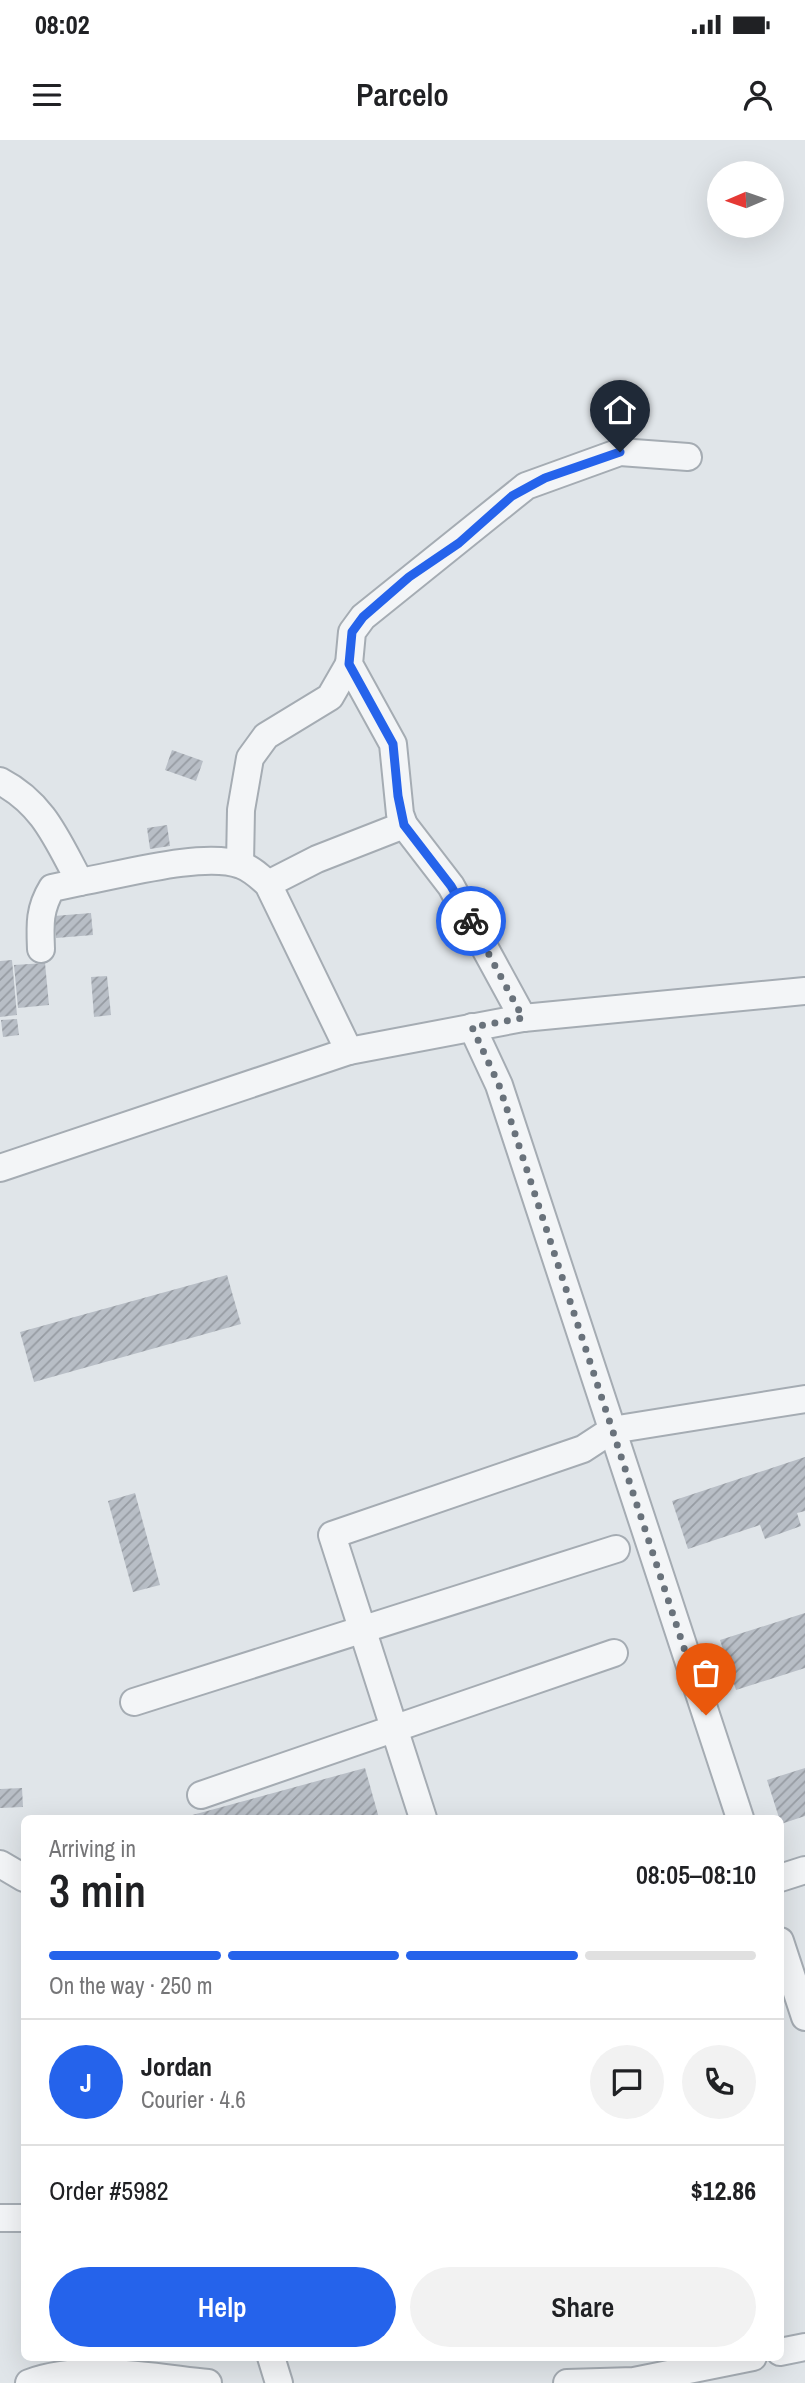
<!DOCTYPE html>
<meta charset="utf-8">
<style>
:root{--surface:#fff;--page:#f2f2f2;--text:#202124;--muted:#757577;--line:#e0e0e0;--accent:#2563eb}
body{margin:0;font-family:"Archivo Narrow",sans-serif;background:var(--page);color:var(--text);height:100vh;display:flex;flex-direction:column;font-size:26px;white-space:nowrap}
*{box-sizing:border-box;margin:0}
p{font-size:23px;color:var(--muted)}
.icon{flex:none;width:38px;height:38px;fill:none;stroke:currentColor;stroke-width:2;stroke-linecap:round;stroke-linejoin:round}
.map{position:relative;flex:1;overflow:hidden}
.details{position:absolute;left:21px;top:1675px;width:763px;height:546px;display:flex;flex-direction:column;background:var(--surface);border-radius:10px;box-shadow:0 7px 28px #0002}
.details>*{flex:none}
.needle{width:46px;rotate:268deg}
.buttons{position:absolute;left:707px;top:21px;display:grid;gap:14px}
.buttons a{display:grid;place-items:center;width:77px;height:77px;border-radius:50%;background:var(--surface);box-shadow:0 7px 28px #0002;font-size:35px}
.pin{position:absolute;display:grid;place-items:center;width:60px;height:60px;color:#fff;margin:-72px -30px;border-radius:50% 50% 50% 0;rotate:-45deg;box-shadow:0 0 7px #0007}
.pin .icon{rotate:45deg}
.courier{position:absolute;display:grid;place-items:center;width:70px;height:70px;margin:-35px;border:5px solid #2563eb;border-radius:50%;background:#fff;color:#222;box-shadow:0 2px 9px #0007}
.headline em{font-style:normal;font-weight:600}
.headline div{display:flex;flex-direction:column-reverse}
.headline{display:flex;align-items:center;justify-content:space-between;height:119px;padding:0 28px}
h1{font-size:46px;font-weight:600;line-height:52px}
.bar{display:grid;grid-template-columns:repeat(4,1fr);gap:10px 7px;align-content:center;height:84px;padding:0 28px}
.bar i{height:9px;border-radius:5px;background:var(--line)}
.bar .on{background:var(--accent)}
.bar p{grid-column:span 4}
.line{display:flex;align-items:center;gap:18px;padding:0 28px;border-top:2px solid var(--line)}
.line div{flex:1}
.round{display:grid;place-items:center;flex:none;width:74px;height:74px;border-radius:37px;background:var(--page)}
.button{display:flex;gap:14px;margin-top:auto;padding:14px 28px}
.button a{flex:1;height:80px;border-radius:42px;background:var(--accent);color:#fff;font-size:28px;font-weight:600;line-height:80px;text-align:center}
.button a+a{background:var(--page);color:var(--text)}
.status{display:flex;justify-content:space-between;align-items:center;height:49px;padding:0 35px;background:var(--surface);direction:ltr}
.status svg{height:19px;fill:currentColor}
header{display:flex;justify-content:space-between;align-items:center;height:91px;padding:0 28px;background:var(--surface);font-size:32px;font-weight:600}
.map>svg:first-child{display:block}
.building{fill:url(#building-hatch)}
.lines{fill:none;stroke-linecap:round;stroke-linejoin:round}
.minor-casing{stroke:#a5acb3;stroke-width:30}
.minor{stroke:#f3f5f7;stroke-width:26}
.done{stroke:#69727b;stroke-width:7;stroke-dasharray:0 12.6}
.route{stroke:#2563eb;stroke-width:9}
</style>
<div class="status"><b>08:02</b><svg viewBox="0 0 49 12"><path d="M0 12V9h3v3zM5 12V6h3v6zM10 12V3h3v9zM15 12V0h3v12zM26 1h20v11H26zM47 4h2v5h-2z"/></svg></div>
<header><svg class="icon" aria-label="menu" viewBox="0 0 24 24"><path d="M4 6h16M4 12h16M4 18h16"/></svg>Parcelo<svg class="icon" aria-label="person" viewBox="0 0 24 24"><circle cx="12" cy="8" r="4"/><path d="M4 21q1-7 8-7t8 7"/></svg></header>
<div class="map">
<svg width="805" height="2243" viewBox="0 0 805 2243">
<defs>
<pattern id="building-hatch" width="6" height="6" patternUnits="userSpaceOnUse" patternTransform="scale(1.75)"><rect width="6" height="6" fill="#b8bec6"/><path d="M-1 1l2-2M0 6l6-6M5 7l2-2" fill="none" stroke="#969ba2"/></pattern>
</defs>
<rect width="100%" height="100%" fill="#e0e5e9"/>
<g class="building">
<polygon points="172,610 203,621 196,641 165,630"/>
<polygon points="167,685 170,706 150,709 147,688"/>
<polygon points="91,773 93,795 56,798 54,776"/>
<polygon points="12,820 17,875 0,877 0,821"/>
<polygon points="45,823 49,865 18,868 14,825"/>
<polygon points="107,836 111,875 94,877 91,837"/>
<polygon points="17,879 19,895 3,897 1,880"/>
<polygon points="227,1135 241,1184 34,1242 20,1192"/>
<polygon points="805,1317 805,1371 797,1373 801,1386 765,1399 760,1385 688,1409 672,1361"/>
<polygon points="135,1353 160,1445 133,1452 108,1361"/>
<polygon points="805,1473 805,1528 736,1550 720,1500"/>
<polygon points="365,1628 379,1678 185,1678 185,1677"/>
<polygon points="805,1628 805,1676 781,1684 767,1640"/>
<polygon points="22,1648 23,1667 0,1668 0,1649"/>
</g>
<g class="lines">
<defs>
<g id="minor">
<path d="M0 641C44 664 57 700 80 742 120 735 205 711 241 725 252 729 260 737 268 744L349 911"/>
<polyline points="240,724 241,670 250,618 266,596 330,557 349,524"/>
<polyline points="268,744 317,719 404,685"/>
<path d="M41 809C40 785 39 769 52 748L80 742"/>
<polyline points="523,878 451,746 404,685 400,674 393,604 349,524 352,492 363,477 526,346 620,312 688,317"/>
<polyline points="472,887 499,945 740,1678"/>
<polyline points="0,1028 349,911 523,878 805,851"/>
<polyline points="134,1562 616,1409"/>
<polyline points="201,1655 614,1513"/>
<polyline points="423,1678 332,1395 583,1309 612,1290 805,1259"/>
<polyline points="0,1724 24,1738"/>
<polyline points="780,1738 805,1730"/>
<polyline points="780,1801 805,1877"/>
<polyline points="0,2078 24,2078"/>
<polyline points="780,2212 805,2207"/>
<polyline points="271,2217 279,2243"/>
<path d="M29 2243C84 2223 152 2237 208 2243"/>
<polyline points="567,2243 634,2241 753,2217"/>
</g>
</defs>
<use href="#minor" class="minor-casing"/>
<use href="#minor" class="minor"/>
</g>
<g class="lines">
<polyline class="done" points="471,781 523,878 472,887 499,945 706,1575"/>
<polyline class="route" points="471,781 451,746 404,685 398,656 393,604 349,524 352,492 363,477 409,437 459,403 512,356 545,338 620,312"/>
</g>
</svg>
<div class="buttons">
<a><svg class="needle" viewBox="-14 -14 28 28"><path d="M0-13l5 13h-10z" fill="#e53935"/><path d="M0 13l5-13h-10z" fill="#757577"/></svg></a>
</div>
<div class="pin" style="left:706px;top:1575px;background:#ea580c"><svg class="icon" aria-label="bag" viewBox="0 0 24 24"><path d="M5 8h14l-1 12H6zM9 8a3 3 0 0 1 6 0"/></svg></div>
<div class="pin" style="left:620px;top:312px;background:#1f2937"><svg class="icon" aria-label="home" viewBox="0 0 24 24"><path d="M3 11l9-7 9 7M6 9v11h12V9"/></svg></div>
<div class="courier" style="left:471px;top:781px"><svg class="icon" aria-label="bike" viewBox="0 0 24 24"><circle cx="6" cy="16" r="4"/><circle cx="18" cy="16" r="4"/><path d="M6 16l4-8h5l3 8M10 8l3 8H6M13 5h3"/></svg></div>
<section class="details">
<div class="headline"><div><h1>3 min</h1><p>Arriving in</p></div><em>08:05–08:10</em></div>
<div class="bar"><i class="on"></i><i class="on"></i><i class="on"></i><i></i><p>On the way · 250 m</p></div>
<div class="line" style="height:126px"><b class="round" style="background:var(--accent);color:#fff">J</b><div><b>Jordan</b><p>Courier · 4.6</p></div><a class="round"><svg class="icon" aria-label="chat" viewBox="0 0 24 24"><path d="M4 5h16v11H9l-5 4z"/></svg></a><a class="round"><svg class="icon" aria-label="phone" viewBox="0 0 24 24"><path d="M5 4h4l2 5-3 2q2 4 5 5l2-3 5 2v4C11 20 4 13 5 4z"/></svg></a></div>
<div class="line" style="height:91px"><div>Order #5982</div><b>$12.86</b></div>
<div class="button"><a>Help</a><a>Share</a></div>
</section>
</div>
